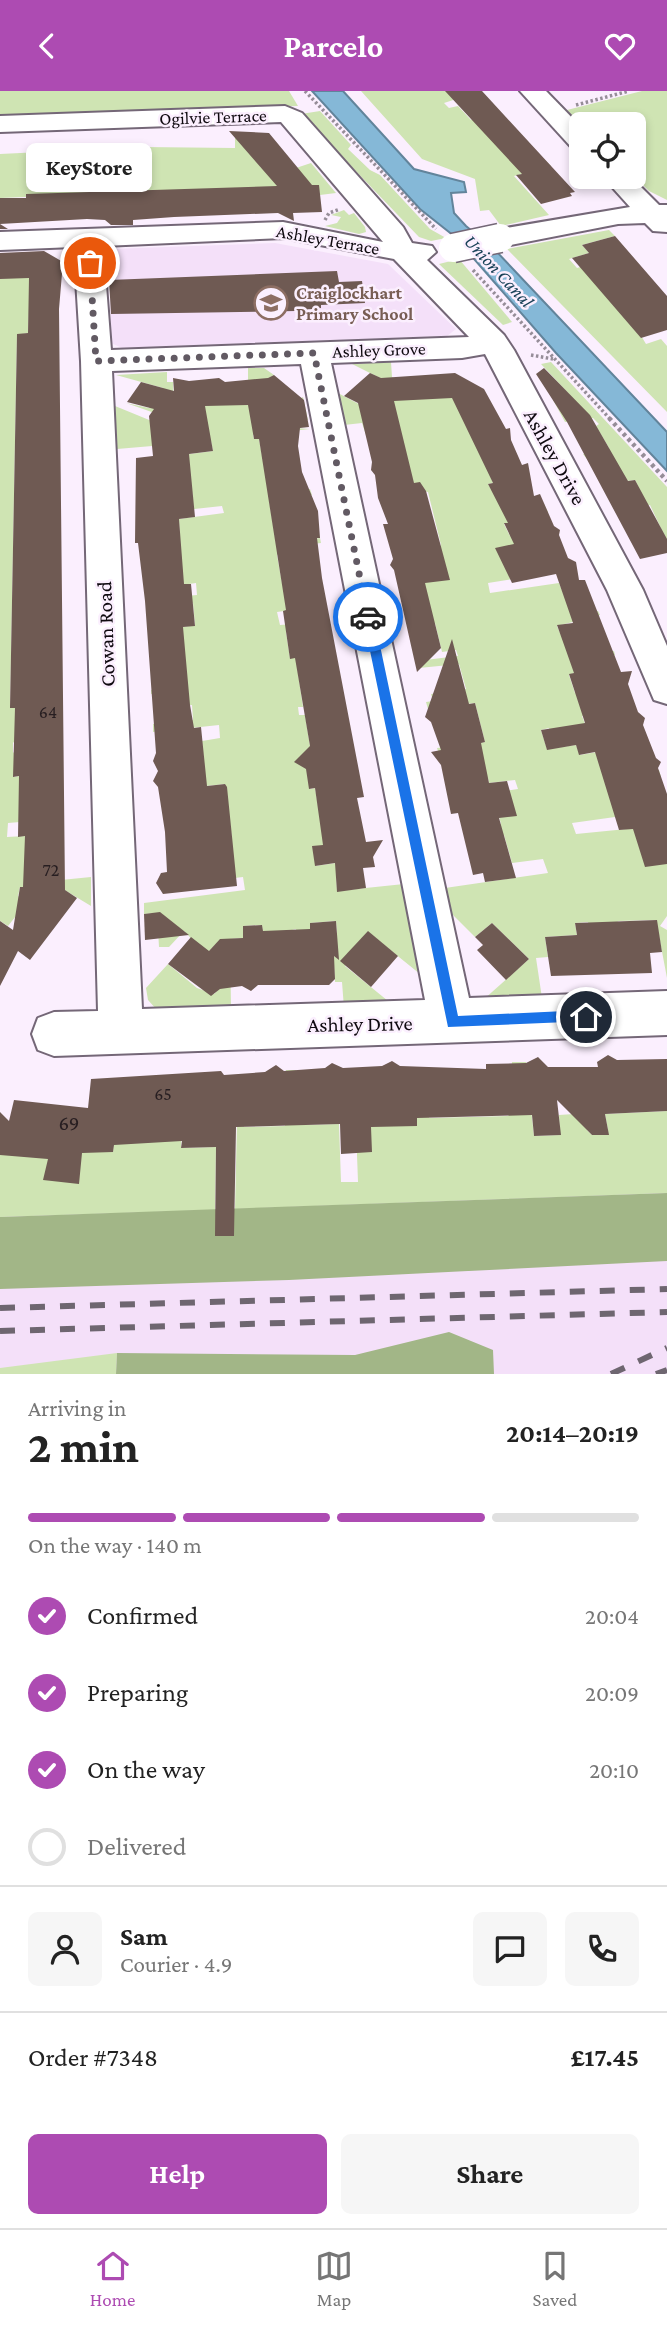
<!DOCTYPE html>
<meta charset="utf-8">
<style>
:root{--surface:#fff;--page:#f6f6f6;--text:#222;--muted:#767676;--line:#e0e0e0;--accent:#ad4bb2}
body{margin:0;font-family:"Crimson Pro",serif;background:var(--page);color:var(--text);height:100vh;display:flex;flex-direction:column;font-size:26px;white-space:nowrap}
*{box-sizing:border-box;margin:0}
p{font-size:23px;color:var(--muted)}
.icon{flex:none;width:38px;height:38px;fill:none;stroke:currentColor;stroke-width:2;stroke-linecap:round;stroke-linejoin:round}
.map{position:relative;height:1283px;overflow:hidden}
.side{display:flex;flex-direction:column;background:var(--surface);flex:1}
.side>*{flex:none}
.fabs{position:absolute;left:569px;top:21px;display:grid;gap:14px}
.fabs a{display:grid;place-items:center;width:77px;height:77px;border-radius:10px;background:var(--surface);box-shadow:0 4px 10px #0003;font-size:35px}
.pin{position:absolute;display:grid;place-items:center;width:60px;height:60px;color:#fff;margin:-30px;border:4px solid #fff;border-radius:50%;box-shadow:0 2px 7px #0007}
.courier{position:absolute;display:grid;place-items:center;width:70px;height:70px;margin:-35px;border:5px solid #1a73e8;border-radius:50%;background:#fff;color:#222;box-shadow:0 2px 9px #0007}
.bubble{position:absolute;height:49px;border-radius:10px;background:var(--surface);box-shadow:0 4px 10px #0003;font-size:23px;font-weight:700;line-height:49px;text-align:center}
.summary em{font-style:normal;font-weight:700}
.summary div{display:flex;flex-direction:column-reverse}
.summary{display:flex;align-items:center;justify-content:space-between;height:119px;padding:0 28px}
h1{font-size:46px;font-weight:700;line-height:52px}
.bar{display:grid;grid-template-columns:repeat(4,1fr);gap:10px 7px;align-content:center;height:84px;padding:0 28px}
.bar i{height:9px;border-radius:5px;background:var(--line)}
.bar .current{background:var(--accent)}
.bar p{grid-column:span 4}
.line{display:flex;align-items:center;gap:18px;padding:0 28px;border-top:2px solid var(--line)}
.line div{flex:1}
.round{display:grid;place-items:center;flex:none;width:74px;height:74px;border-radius:10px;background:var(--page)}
ol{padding:0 28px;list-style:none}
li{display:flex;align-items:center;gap:21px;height:77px}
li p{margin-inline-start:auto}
li .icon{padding:7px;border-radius:50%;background:var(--accent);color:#fff;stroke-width:4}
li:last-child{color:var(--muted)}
li i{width:38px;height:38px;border:4px solid var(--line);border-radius:50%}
.cta{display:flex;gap:14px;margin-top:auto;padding:14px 28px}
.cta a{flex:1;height:80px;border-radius:10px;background:var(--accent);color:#fff;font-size:28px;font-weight:700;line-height:80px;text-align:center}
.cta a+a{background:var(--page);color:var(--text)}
header{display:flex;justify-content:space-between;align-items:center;height:91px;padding:0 28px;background:var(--accent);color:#fff;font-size:32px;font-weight:700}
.tabs{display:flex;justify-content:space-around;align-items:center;height:98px;border-top:2px solid var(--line);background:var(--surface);font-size:19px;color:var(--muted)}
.tabs a{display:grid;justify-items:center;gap:4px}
.tabs .current{color:var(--accent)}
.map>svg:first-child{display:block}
.built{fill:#f4e0f9}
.green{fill:#cfe4b3}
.forest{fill:#a2b687}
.water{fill:#85b8d7;stroke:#62849b;stroke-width:2}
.building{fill:#6f5a53}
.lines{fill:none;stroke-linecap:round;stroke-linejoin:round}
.minor-casing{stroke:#746777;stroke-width:4}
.path-far1{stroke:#968d98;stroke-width:3.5;stroke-dasharray:2.5 2.5;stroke-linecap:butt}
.path{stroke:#968d98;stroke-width:4.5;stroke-dasharray:3.5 3.5;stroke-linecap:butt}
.minor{fill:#fff;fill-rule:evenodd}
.rail{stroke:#6e6670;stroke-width:6;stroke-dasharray:15 15;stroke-linecap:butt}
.minor-bridge-casing{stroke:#746777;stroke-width:31;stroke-linecap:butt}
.minor-bridge{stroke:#fff;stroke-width:28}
.route{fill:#1a73e8}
.done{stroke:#625a63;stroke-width:7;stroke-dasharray:0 12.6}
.labels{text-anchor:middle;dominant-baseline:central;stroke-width:5;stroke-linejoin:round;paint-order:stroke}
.far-street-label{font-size:18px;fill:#0f0a10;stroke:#fbeffe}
.far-education-label{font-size:18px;font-weight:bold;fill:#785e54;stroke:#fbeffe;text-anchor:start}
.number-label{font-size:18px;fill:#271e21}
.far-water-label{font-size:19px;font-style:italic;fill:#194258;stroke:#fbeffe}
.street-label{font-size:21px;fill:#0f0a10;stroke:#fbeffe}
.near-number-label{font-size:21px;fill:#271e21}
</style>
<header><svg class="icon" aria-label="back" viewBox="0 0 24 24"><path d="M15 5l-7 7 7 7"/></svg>Parcelo<svg class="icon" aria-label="heart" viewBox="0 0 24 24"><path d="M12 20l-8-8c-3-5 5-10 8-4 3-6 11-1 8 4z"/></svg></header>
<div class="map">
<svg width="667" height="1283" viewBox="0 0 667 1283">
<rect width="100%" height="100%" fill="#fbeffe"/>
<g class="built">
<polygon points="275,152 388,173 456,238 447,245 122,257 111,252 110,158"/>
<polygon points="667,1102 667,1283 0,1283 0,1126"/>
</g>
<g class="green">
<polygon points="0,0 289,0 298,15 0,24"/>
<polygon points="361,0 481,0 444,12 449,17 458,15 471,29 499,22 551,75 514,85 549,124 501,135 489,119 480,120 475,88 422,68"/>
<polygon points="642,0 667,0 667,109 649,100 634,85 634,33 581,33 567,19"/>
<polygon points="320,20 351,54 348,58 370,79 380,84 430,138 446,147 431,150 419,146 301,23"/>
<polygon points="235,41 242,41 240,52 254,53 261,77 296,77 311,72 336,102 320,104 318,94 0,107 0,63 144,56 235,57"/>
<polygon points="344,119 349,124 354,122 365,136 366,141 359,143 325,135 337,132 341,126 331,124"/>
<polygon points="609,139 615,145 582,154 589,162 569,168 577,177 597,171 646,253 661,248 667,255 667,321 507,158"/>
<polygon points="459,168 512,231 503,234 439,173"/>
<polygon points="31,181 28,242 17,244 10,617 48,613 25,626 15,628 18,646 13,652 13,661 18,666 14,686 19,685 19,717 32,730 8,732 7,746 25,745 51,790 91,786 91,815 53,792 44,802 20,796 18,805 27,811 8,835 0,830 0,188"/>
<path d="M391 271 392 286 430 307H465L493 392 488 393 491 398 544 413 548 421 504 433 510 445 518 443 532 485 488 492 490 502 559 492 572 524 598 520 600 524 557 535C568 564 586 563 614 560L615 564 569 584 575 602 582 601 595 622 582 625 587 638 551 644 549 637 541 639 547 658 576 654 580 664 608 659 659 679 661 686 656 687 615 726 572 732 576 743 667 734V825L660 835 667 839V887L656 829 619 830 591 844 588 831 575 832 577 844 545 846 548 866 536 867 542 907 483 909 529 868 492 832 475 846 450 821 445 797 548 782 543 768 512 772 504 744 465 750 501 733 493 702 518 698 515 689 489 692 488 687 438 660 437 657 485 651 475 612 428 618 426 611 433 610 431 603 466 598 459 573 419 577 417 570 458 565 456 559 442 561 435 532 407 534 405 496 441 454 428 401 383 395 362 332 344 334 338 302 374 321 390 292 352 273Z"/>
<path d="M551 271 667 396V450L650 414 641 416 639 397 635 389C614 393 594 378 583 363L609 357 596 335 599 333 593 327 565 331 553 309 570 304 541 273Z"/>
<polygon points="248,277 264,277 274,284 252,297 279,320 303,306 308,329 295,330 296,337 310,338 253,344 254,348 259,348 263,370 288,400 310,398 312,404 269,409 276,452 320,447 321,452 294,455 277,464 282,492 325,489 287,493 291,519 277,521 280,534 293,533 294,540 286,541 290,567 317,565 297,575 303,616 298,616 299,624 305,624 311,661 299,666 300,674 313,675 310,698 315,697 325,754 315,775 343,771 336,781 337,800 404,793 420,883 368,841 345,875 393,914 344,917 342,891 335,891 332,842 337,842 336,830 310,832 310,843 297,844 296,838 263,846 262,834 243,835 243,847 230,848 231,917 157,919 148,909 146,897 168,873 197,897 214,903 226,891 228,864 215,854 206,863 184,840 169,856 159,856 157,822 144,823 144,812 245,799 243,786 210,790 232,748 225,693 206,695 202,650 220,647 219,634 153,641 153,633 193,629 192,614 181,615 180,600 151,603 151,599 172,597 183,536 195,534 193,512 174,506 197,504 196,492 182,494 179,428 224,422 222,415 185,419 193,405 182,364 213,360 211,350 117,358 115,315 159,333 163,325 126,312 149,317 163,297 116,284 167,281 167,291 173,291 174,316 202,293 248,300"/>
<polygon points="512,971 526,971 534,1045 560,1044 559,1024 574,1023 579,976 587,1039 592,1044 605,1044 608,1039 605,1023 667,1020 667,1102 235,1118 238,987 245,987 244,1036 285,1035 286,979 296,979 297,984 303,984 303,1034 339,1033 341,1091 358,1091 354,982 427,992 429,1027 508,1025"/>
<polygon points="184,986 181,1057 216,1056 215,1119 0,1126 0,1064 84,1036 94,1061 113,1061 115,1035"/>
<polygon points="117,1262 116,1283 0,1283 0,1277"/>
</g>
<g class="forest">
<polygon points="667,1102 667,1170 289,1189 0,1198 0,1126"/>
<polygon points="449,1241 493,1259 494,1283 116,1283 117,1262 355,1264"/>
</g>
<polygon class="water" points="312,0 343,0 414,78 464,91 466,101 451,102 454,122 466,135 496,160 667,341 667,380 556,262 454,145 420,118"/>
<g class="building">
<polygon points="445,0 482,0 575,101 570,102 572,105 541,113 516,84 522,83"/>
<polygon points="229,40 269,42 312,94 319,94 322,121 293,122 294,130 278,122 174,126 133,129 133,134 111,134 105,129 87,128 0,133 8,138 0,138 0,107 26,107 26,103 277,95"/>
<polygon points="615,145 667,205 667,239 641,247 572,167 589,162 582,154"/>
<polygon points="44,160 63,171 59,218 65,799 77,807 30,869 18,860 0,895 0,830 13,839 20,796 23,796 25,745 18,746 19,685 13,686 15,617 10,617 17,243 28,242 29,187 0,188 0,162"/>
<polygon points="337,180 339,191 362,190 365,212 321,214 321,217 296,220 111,223 109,189"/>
<polygon points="544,277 590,324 628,390 635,389 667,448 667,462 640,468 567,331 536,283"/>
<polygon points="370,282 381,287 455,282 484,298 506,338 510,337 511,349 522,374 528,372 534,405 540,403 554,435 560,439 559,444 568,467 576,471 579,489 585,489 621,581 632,580 628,593 638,621 645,627 643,634 656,667 661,671 658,677 667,703 667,773 645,776 633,738 619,739 595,661 579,664 576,654 547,659 541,639 585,632 569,583 574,582 557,534 573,532 556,483 512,492 495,457 514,453 504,432 508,432 488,393 493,392 452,307 394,310 414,392 420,391 426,400 450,489 425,492 441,557 417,581 394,479 390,474 393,468 383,433 388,433 378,407 375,384 371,379 372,371 358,312 344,305"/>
<polygon points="274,284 304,309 309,336 300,337 298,355 302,381 318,420 320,447 317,447 322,487 364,706 357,707 366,751 383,749 373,766 375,776 363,777 366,797 337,801 335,772 315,775 312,755 323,754 315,697 309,698 306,678 294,671 310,655 295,567 290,568 283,520 286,519 259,348 254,348 248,314 205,315 213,360 189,363 195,426 179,428 184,493 191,493 195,535 183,536 190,614 194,637 201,636 207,695 225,693 227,696 237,795 163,803 156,792 161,782 167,781 165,741 158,696 153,690 158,680 153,670 156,662 145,510 138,452 135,452 136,367 153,365 149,325 154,318 127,311 141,291 174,300 173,287 189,290 219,287 225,291 268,287"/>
<polygon points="452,548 469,613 475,612 485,651 481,652 489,692 507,690 517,725 499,727 516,787 485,791 483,782 473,784 458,722 451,723 441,674 431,661 441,659 431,631 425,626"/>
<polygon points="160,821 189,844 145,849 144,823"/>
<polygon points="657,829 662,861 650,862 652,882 551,885 545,846 577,844 575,832"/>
<polygon points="336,830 339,869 334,865 335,888 329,894 258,894 251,900 242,895 220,898 211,905 168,873 191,846 209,860 220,848 243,847 243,835 262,834 263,840 310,838 310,832"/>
<polygon points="492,832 529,868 506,889 477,859 483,854 475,846"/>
<polygon points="368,840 398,865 371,896 340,870"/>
<polygon points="608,964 617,969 667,968 667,1020 605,1023 609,1044 592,1044 557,1009 561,1044 534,1045 532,1024 417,1027 417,1035 371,1036 372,1061 341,1063 340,1033 236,1036 234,1145 215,1145 216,1056 181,1057 182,1050 114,1054 113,1061 82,1062 79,1093 43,1089 48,1068 0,1064 0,1021 9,1030 14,1009 88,1017 91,988 221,980 224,984 265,981 276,974 284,980 325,977 332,972 343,977 382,975 392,970 400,975 486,978 486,973 526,972 538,966 548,976 598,976 597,971"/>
</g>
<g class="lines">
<defs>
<g id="minor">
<polygon points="520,0 546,0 581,36 581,59 572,57"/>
<path d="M285 15 302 22 403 136 412 152 432 155 436 161 427 169 504 244 514 259 643 499 667 555V613L654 609 607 499 485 263 462 267 331 272 469 907 667 900V944L54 965 38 959 32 943 38 927 54 921 98 920 81 270 74 156 0 159V141L283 131 383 151 281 31 0 41V25ZM283 147 394 168 469 246 111 259 103 155ZM301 273 425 909 142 918 112 280Z"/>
<polygon points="603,86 631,86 659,114 667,114 667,141 653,140 645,132 618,133 500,156 490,153 486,147 490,141 500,138 630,116"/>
</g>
</defs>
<use href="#minor" class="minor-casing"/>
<g class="path-far1">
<polyline points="305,0 436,138"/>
<polyline points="576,14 629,0"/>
<polyline points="325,129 329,122 340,118"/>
<polyline points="473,179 611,329"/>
<polyline points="531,264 553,268"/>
</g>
<polyline class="path" points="609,327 667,390"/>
<use href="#minor" class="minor"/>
<g class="rail">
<polyline points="0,1217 667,1198"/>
<polyline points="0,1240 667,1221"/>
<polyline points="611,1283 667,1257"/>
<polyline points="656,1283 667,1279"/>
</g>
<defs>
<polyline id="minor-bridge" points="453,157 500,147"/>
</defs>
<use href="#minor-bridge" class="minor-bridge-casing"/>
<use href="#minor-bridge" class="minor-bridge"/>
</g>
<polygon class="route" points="368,522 374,526 458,925 586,919 593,926 591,930 448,936 363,526"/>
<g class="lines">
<polyline class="done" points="90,172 96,270 314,262 368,526"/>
</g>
<defs>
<symbol id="school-ring" viewBox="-11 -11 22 22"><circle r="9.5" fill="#fbeffe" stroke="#8d6e63" stroke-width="1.5"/><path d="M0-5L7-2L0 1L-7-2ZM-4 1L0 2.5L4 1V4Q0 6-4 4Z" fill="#8d6e63"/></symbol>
</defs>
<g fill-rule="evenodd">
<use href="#school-ring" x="252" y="193" width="38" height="38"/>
</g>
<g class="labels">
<g class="far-street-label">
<text transform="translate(213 26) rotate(-2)">Ogilvie Terrace</text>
<text transform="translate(328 149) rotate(10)">Ashley Terrace</text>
<text transform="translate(379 259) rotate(-2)">Ashley Grove</text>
</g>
<g class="far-education-label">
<text x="296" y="202">Craiglockhart<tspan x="296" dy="21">Primary School</tspan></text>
</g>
<g class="number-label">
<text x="48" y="621">64</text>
<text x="51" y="779">72</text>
<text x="163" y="1003">65</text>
</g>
<g class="far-water-label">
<text transform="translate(499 180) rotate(47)">Union Canal</text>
</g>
<g class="street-label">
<text transform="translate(555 366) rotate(61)">Ashley Drive</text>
<text transform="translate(106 543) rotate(-92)">Cowan Road</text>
<text transform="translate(360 933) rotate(-1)">Ashley Drive</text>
</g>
<g class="near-number-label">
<text x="69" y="1032">69</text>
</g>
</g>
</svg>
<div class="fabs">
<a><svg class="icon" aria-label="locate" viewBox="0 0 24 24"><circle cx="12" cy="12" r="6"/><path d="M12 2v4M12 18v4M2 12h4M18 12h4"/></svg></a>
</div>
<div class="pin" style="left:90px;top:172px;background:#ea580c"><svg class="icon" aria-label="bag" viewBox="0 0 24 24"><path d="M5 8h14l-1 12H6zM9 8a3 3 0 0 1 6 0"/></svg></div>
<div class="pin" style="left:586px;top:926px;background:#1f2937"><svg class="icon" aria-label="home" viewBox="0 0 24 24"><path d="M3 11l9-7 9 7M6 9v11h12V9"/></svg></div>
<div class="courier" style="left:368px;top:526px"><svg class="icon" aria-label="car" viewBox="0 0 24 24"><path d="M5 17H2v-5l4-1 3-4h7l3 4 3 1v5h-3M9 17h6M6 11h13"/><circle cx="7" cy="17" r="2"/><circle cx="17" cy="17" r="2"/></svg></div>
<div class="bubble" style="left:26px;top:52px;width:126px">KeyStore</div>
</div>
<section class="side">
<div class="summary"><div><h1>2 min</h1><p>Arriving in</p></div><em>20:14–20:19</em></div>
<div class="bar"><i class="current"></i><i class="current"></i><i class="current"></i><i></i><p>On the way · 140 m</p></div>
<ol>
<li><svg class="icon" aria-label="check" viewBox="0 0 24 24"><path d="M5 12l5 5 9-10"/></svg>Confirmed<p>20:04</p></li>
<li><svg class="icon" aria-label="check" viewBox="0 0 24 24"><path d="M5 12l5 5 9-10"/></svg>Preparing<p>20:09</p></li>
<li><svg class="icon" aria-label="check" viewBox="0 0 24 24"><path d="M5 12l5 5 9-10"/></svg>On the way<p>20:10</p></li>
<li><i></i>Delivered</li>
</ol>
<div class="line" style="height:126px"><a class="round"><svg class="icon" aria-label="person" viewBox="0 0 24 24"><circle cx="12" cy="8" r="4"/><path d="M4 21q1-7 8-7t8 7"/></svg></a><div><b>Sam</b><p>Courier · 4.9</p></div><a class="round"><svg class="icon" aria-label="chat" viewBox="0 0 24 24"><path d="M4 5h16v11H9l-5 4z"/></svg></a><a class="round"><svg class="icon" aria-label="phone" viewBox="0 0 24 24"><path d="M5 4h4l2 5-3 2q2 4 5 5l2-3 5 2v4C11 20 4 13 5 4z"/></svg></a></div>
<div class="line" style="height:91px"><div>Order #7348</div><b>£17.45</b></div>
<div class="cta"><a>Help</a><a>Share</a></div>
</section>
<nav class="tabs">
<a class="current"><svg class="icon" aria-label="home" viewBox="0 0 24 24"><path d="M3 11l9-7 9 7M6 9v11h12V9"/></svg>Home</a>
<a><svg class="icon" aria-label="map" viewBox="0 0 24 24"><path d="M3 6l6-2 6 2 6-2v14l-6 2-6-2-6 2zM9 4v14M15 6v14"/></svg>Map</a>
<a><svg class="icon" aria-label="saved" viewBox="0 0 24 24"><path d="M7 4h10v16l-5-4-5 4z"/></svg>Saved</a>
</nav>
